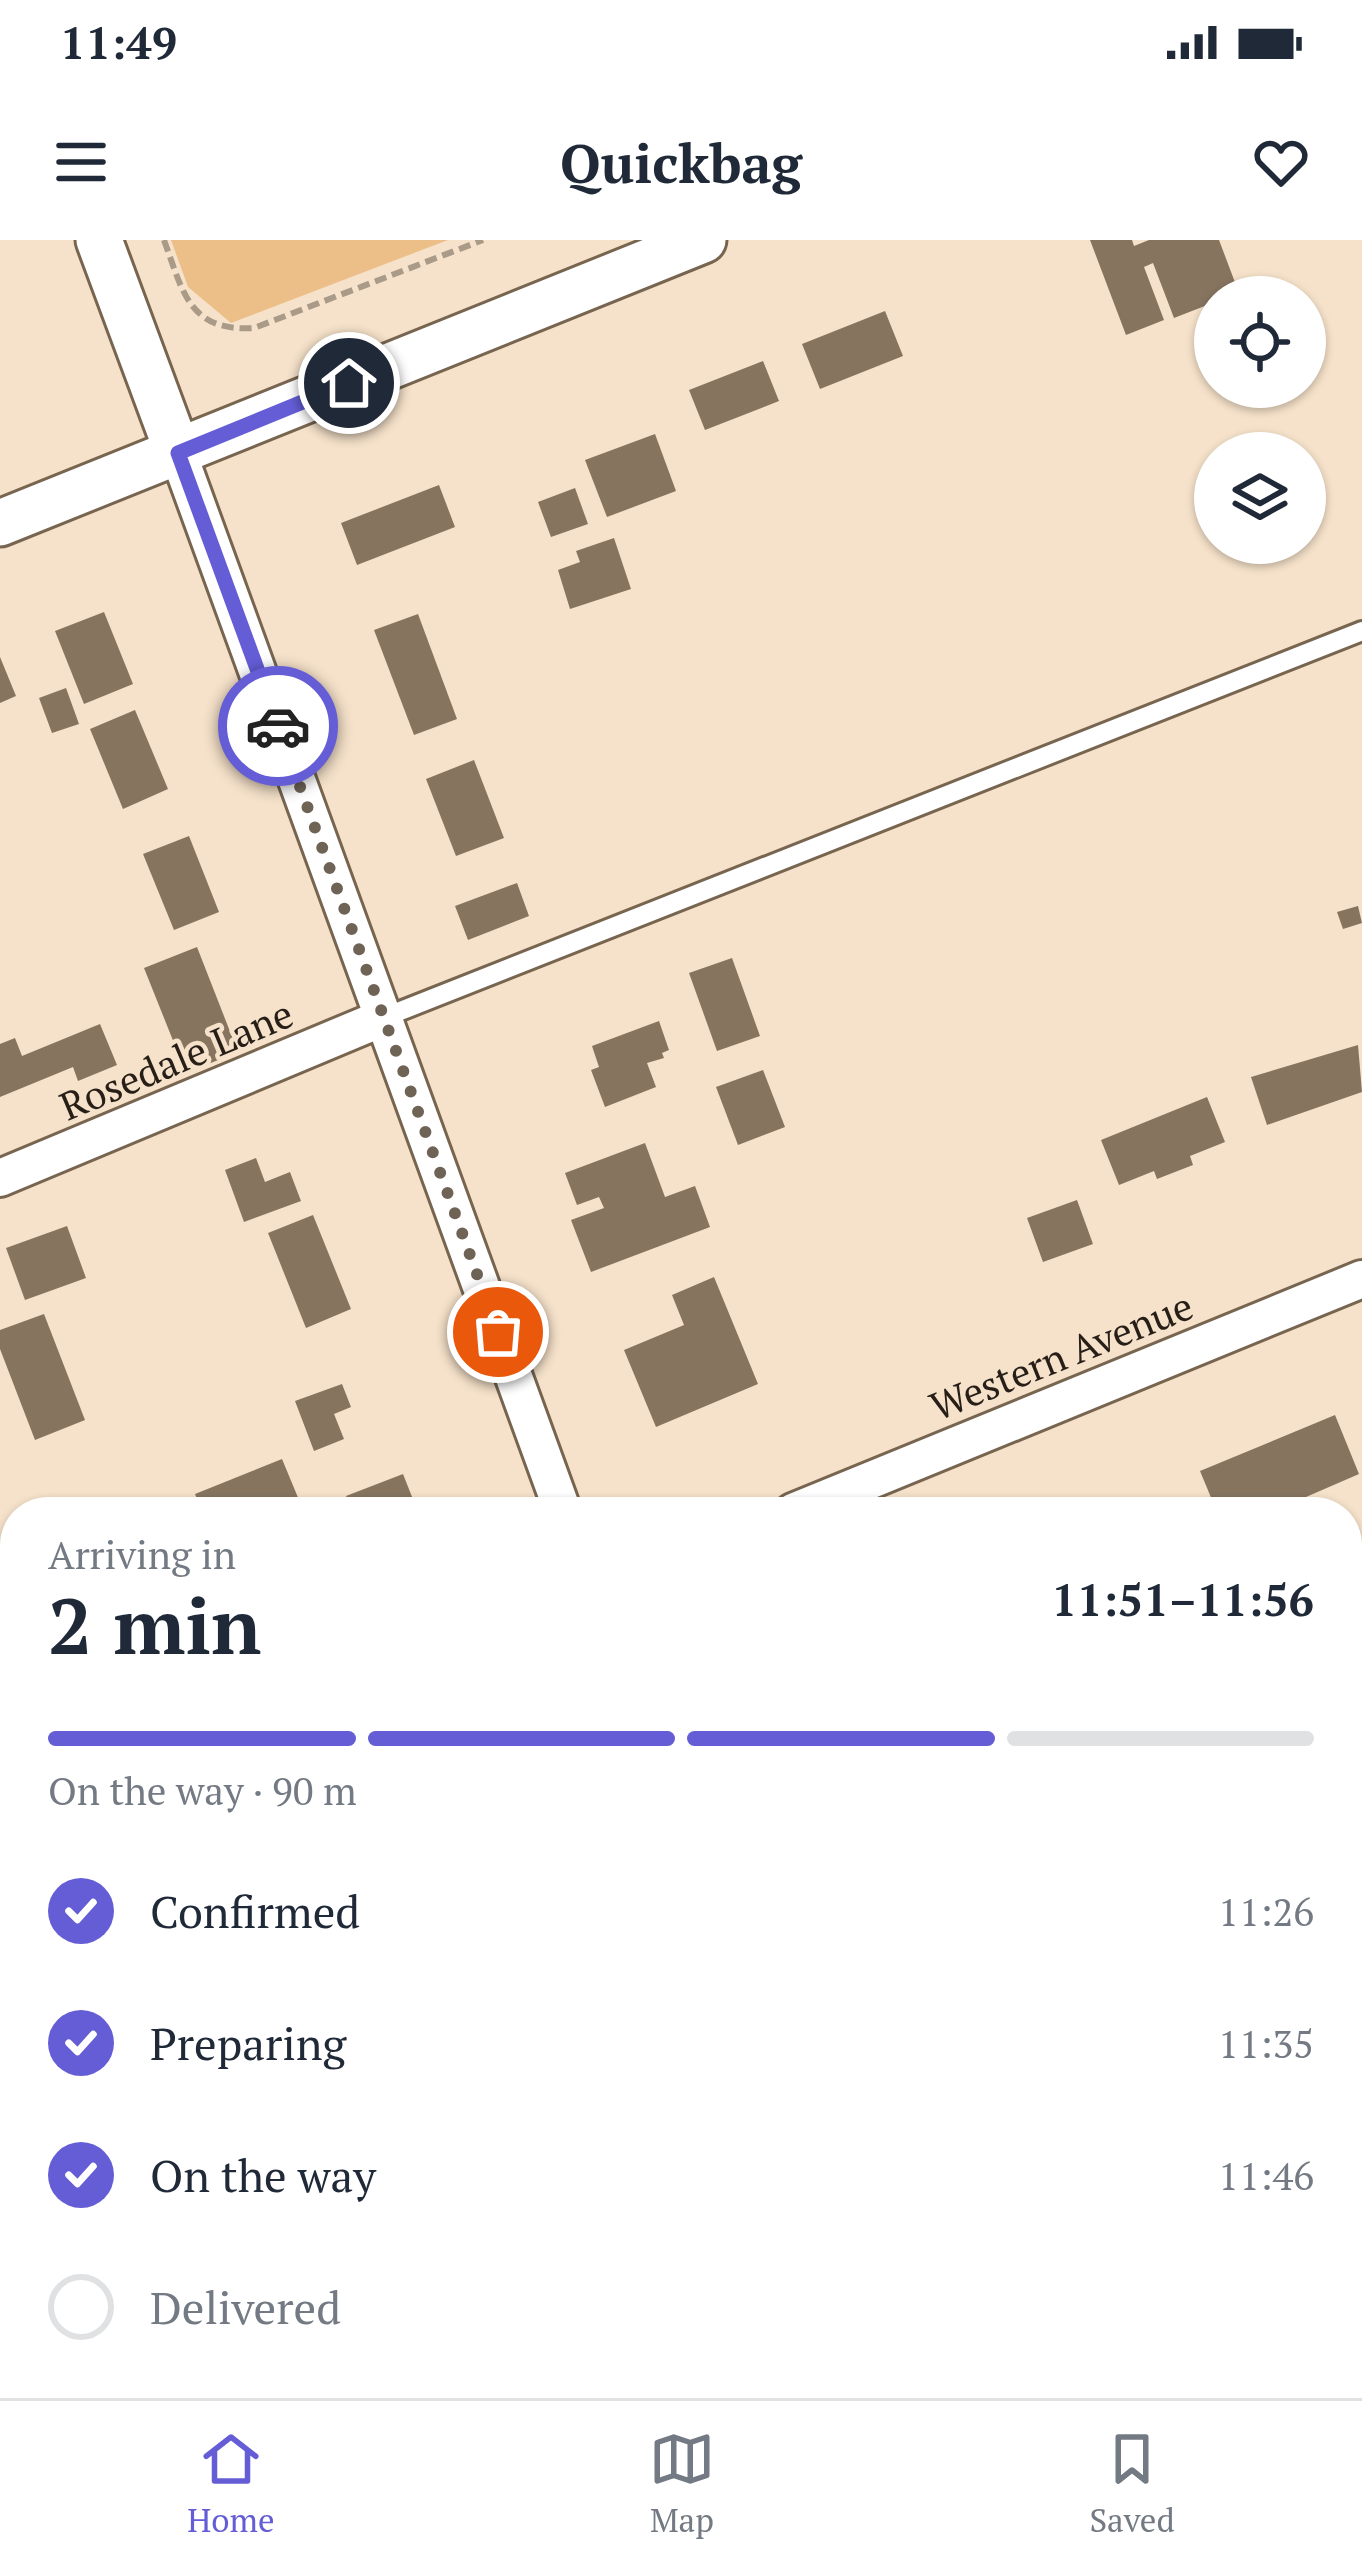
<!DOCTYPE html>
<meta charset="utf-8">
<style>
:root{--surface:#fff;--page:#f2f2f3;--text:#1f2937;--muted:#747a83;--line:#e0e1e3;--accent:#645dd6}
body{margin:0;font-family:"PT Serif",serif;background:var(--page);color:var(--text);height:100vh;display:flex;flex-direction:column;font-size:45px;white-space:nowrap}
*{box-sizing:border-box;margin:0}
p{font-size:39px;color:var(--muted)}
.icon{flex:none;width:66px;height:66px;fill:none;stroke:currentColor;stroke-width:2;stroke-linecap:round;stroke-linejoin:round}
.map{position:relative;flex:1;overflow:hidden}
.details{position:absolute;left:0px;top:1257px;width:1362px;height:903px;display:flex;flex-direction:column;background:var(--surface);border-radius:48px 48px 0 0;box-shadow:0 3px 9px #0004}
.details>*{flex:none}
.controls{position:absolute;left:1194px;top:36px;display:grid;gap:24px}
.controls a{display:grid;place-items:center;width:132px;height:132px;border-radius:50%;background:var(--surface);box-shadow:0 3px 9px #0004;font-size:60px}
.pin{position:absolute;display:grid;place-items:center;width:102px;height:102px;color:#fff;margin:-51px;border:6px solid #fff;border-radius:50%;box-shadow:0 3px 12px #0007}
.courier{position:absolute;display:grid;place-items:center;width:120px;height:120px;margin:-60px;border:9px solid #645dd6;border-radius:50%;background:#fff;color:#222;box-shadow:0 3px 15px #0007}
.overview em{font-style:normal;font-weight:700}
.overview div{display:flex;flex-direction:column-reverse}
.overview{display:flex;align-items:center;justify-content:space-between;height:204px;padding:0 48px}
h1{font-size:78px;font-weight:700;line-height:90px}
.bar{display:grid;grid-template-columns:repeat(4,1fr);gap:18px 12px;align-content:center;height:144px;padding:0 48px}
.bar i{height:15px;border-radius:9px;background:var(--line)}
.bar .active{background:var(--accent)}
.bar p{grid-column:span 4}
ol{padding:0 48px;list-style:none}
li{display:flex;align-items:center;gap:36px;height:132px}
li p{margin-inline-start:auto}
li .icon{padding:12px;border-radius:50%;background:var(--accent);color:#fff;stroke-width:4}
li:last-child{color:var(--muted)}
li i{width:66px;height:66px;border:6px solid var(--line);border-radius:50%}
.status{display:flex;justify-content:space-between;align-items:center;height:84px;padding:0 60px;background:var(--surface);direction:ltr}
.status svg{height:33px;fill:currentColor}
header{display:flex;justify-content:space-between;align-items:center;height:156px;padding:0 48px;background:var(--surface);font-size:54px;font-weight:700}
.dock{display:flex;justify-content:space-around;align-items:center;height:168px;border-top:3px solid var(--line);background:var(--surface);font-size:33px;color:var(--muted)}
.dock a{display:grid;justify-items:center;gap:6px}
.dock .active{color:var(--accent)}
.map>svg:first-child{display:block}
.green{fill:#ecbf89}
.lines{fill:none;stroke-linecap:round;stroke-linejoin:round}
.canal{stroke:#cb9041;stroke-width:36}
.building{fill:#86745f}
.service-casing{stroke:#776550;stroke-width:24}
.minor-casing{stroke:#776550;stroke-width:42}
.tertiary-casing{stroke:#776550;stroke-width:51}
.path{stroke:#aa9a88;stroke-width:6;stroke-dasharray:12 6;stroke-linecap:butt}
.service{stroke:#fff;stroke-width:18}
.minor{stroke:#fff;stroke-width:36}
.tertiary{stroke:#fff;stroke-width:45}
.done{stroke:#6f6356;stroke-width:12;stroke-dasharray:0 21.6}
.route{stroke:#645dd6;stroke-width:15}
.labels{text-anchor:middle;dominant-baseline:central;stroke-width:9;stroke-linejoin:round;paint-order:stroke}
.street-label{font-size:39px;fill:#271f17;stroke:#f6e2ca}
</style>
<div class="status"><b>11:49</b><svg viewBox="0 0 49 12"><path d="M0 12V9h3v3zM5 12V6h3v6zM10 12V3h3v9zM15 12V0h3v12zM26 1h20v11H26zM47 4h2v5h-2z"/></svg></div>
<header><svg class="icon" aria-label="menu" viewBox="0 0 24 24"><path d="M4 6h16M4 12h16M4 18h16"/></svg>Quickbag<svg class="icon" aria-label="heart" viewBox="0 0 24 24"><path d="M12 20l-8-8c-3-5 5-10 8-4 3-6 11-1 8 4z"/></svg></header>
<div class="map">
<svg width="1362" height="2158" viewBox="0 0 1362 2158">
<rect width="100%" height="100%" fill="#f6e2ca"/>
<polygon class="green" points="171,0 448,0 231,83 188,47"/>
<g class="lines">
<g class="canal">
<polyline points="1347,1709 1362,1703"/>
<polyline points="242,2158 274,2145"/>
</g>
</g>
<g class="building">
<polygon points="1090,0 1132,0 1134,6 1149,0 1219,0 1239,53 1215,57 1215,62 1174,78 1153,23 1144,27 1164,80 1126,95"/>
<polygon points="885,71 903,116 820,149 802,104"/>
<polygon points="763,121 779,161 705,190 689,150"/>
<polygon points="655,194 676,251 607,277 585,220"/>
<polygon points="439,245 455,287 357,325 341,283"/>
<polygon points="575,248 588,284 551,297 538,262"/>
<polygon points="614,298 631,349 570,369 558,330 580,322 576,311"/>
<polygon points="104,372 133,444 84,464 55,391"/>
<polygon points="418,374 457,479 414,495 374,390"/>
<polygon points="0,417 16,456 0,463"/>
<polygon points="66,448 79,484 52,493 39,458"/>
<polygon points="135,470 168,549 123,569 90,489"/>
<polygon points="474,520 504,598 456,616 426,539"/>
<polygon points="189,596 219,672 174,690 143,614"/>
<polygon points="517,643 529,676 468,700 455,666"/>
<polygon points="1358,666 1362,683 1343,689 1337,672"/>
<polygon points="197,707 238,812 186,833 144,728"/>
<polygon points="732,718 760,796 717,811 689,733"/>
<polygon points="659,781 669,810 662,813 664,818 647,823 656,847 605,867 591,830 599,827 592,806"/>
<polygon points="100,784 117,825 78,841 73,827 0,857 0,804 15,798 22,816"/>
<polygon points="1358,805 1362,852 1267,885 1251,837"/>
<polygon points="763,830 785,887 738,905 716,847"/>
<polygon points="1207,857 1225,902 1190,916 1193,925 1157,939 1154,931 1119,945 1101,900"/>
<polygon points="645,903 665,957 695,946 710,987 591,1032 571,980 604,968 599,957 577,965 565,933"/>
<polygon points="256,918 265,942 290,932 301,961 244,982 225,930"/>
<polygon points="1077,960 1093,1004 1043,1022 1027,978"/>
<polygon points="313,975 351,1069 306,1088 268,993"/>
<polygon points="67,986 86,1038 25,1060 6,1008"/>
<polygon points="714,1037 758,1144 656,1187 624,1110 684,1085 672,1055"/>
<polygon points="44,1074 85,1180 35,1200 0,1109 0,1090"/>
<polygon points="342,1144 351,1167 334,1174 344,1199 314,1211 295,1161"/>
<polygon points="1335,1175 1359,1234 1306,1257 1312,1272 1217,1272 1200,1231"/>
<polygon points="282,1219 304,1272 202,1272 195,1254"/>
<polygon points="403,1234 418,1272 353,1272 346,1256"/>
<polygon points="15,1348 15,1428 4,1433 0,1422 0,1354"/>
<polygon points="1362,1860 1362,1915 1347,1921 1347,1866"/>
</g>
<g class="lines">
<defs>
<g id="service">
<polyline points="385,777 1362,391"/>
<polyline points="704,2145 734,2158"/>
<polyline points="590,2158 627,2145"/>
<polyline points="857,2158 889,2145"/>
</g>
<g id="minor">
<polyline points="178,213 563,1272"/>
<polyline points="0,938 385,777"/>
<polyline points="793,1272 1362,1039"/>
<polyline points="0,1595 15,1589"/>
<polyline points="1347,2043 1362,2037"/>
<polyline points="893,2145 898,2158"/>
<polyline points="1052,2158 1085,2145"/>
</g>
<g id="tertiary">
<polyline points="99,0 178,213"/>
<polyline points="0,283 703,0"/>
</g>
</defs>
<use href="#service" class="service-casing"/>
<use href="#minor" class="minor-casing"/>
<use href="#tertiary" class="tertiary-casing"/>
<path class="path" d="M164 0C183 52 189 92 254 88L483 0"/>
<use href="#service" class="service"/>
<use href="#minor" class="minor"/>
<use href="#tertiary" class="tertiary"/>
</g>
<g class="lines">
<polyline class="done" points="278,486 498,1092"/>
<polyline class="route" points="278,486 178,213 349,143"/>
</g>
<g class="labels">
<g class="street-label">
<text transform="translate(176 819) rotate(-23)">Rosedale Lane</text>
<text transform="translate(1061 1115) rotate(-22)">Western Avenue</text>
</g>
</g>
</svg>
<div class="controls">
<a><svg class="icon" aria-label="locate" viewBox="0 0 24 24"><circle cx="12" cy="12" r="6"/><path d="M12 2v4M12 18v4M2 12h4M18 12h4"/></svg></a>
<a><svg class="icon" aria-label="layers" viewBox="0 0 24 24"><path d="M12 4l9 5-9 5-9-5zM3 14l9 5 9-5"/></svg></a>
</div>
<div class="pin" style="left:498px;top:1092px;background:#ea580c"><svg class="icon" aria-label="bag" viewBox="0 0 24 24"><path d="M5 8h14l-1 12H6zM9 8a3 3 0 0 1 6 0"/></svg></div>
<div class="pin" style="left:349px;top:143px;background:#1f2937"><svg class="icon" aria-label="home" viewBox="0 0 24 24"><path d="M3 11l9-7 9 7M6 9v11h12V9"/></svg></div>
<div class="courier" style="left:278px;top:486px"><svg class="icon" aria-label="car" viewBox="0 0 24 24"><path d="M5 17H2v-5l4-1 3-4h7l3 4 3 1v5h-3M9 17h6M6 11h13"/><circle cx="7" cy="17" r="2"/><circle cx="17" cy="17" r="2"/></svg></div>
<section class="details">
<div class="overview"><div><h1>2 min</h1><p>Arriving in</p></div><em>11:51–11:56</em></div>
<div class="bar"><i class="active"></i><i class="active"></i><i class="active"></i><i></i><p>On the way · 90 m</p></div>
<ol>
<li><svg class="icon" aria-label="check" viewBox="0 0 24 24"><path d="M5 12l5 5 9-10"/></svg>Confirmed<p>11:26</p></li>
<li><svg class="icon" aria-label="check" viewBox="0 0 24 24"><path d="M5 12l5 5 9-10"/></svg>Preparing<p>11:35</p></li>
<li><svg class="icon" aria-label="check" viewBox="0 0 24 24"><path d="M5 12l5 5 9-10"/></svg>On the way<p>11:46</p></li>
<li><i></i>Delivered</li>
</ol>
</section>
</div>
<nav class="dock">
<a class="active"><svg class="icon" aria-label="home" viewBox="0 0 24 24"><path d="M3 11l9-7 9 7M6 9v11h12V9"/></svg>Home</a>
<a><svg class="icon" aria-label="map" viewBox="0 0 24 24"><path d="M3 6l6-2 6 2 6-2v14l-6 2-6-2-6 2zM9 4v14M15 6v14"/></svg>Map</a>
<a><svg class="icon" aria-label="saved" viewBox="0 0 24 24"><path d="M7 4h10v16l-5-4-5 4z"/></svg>Saved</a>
</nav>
